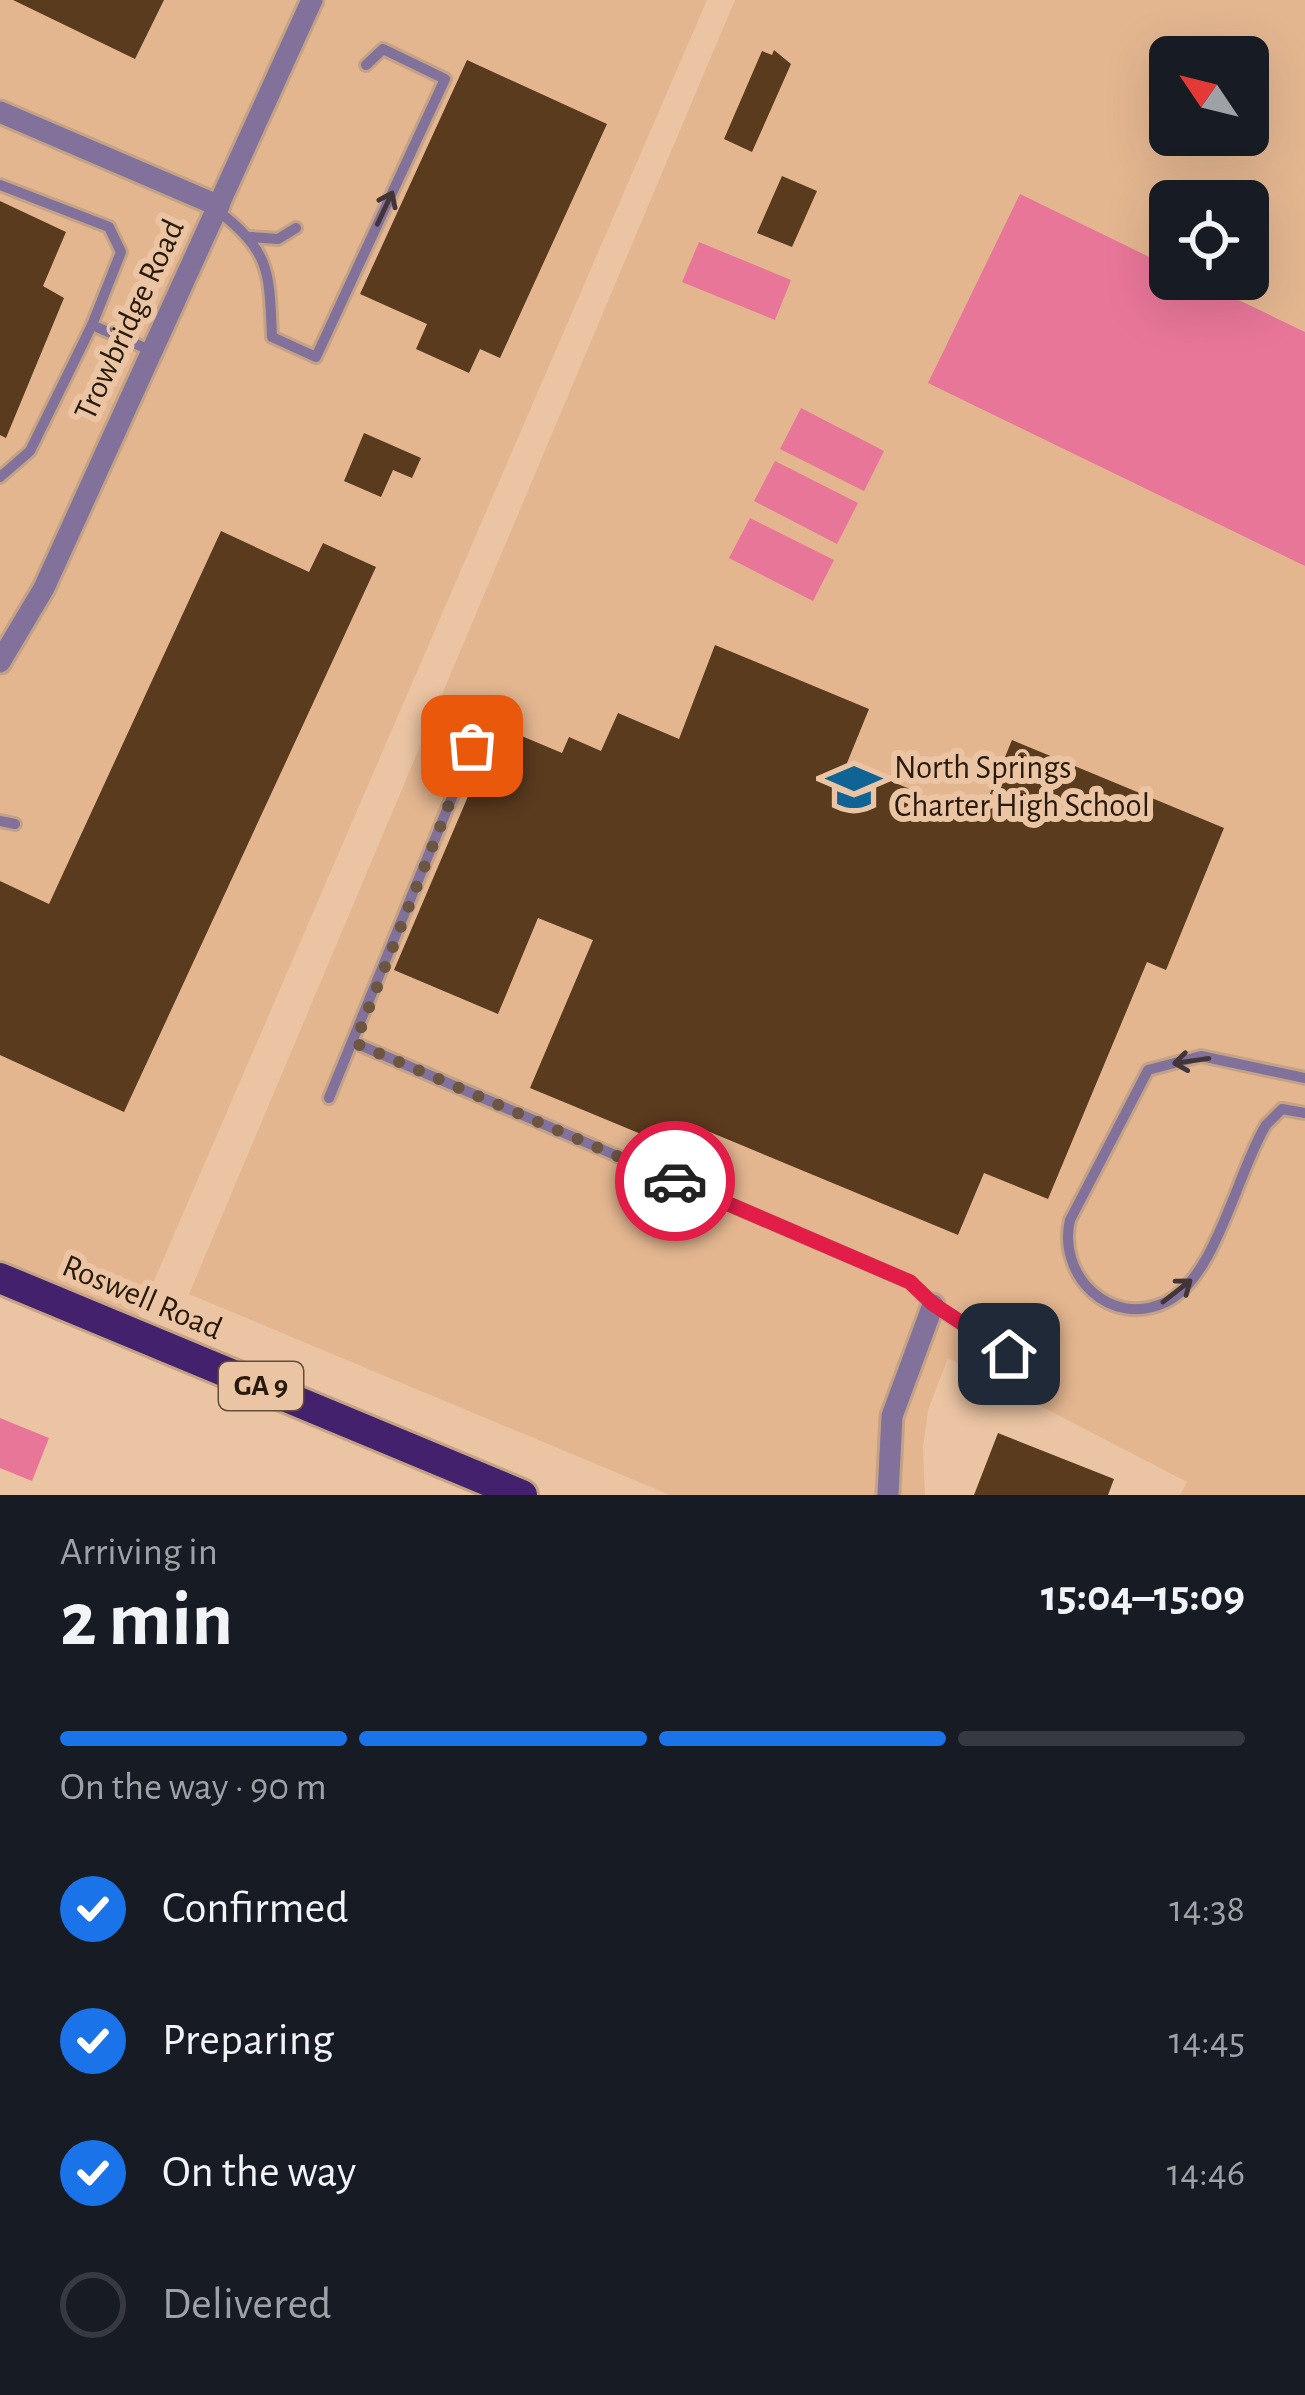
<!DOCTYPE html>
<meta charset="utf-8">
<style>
:root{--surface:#171b24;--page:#242831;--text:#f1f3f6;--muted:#9ea1a6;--line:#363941;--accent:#1a73e8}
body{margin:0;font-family:"Alegreya Sans",sans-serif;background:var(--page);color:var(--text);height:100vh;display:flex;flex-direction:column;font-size:45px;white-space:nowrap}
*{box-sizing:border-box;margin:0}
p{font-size:39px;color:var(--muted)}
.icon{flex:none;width:66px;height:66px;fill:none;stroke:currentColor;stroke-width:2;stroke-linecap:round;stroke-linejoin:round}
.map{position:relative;height:1495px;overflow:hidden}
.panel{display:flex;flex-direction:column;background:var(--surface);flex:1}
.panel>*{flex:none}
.needle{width:78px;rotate:305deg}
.tools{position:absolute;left:1149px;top:36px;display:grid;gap:24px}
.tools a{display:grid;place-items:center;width:120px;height:120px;border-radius:18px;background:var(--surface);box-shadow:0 12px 48px #0002;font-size:60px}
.pin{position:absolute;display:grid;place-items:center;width:102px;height:102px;color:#fff;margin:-51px;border-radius:24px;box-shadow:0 6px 18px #0006}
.courier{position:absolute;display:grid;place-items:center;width:120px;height:120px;margin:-60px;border:9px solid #e11d48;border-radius:50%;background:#fff;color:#222;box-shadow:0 3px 15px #0007}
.summary em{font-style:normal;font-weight:700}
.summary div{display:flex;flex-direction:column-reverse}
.summary{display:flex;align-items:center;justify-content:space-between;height:204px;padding:0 60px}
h1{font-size:78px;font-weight:700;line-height:90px}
.bar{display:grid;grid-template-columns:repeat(4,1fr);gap:18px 12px;align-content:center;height:144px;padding:0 60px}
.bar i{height:15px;border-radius:9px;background:var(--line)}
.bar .on{background:var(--accent)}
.bar p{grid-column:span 4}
ol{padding:0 60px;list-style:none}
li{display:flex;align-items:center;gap:36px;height:132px}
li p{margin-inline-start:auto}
li .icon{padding:12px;border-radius:50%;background:var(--accent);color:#fff;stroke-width:4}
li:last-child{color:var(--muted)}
li i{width:66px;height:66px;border:6px solid var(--line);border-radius:50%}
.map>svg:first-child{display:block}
.built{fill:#e3b690;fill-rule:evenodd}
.green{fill:#e87699}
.building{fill:#5b3b1e}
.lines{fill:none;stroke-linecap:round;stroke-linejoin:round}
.service-casing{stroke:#c4a285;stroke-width:16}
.minor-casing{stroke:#c4a285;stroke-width:27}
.primary-casing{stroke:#c4a285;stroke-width:36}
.service{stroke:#81719b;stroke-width:10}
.minor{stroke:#81719b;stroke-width:21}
.primary{stroke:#44216c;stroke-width:30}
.oneway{stroke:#433438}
.done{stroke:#6c5642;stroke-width:12;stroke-dasharray:0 21.6}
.route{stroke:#e11d48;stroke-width:15}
.labels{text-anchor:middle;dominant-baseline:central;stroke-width:12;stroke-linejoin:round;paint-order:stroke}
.shield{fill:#ebc4a3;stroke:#624d3a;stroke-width:3}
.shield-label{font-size:30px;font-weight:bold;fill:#281a0d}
.street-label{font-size:33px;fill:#281a0d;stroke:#ebc4a3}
.poi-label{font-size:33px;fill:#281a0d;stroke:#ebc4a3;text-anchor:start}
</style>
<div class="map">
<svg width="1305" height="1495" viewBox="0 0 1305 1495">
<rect width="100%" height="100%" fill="#ebc4a3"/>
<g class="built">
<polygon points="0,0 707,0 125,1348 0,1282"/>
<path d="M735 0H1305V1495H1180L1187 1482 948 1358 928 1410 923 1447 925 1495H670L189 1294ZM1170 57H1248V135H1170ZM1170 201H1248V279H1170Z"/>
</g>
<g class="green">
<polygon points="1020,194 1170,267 1170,279 1195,279 1305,332 1305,566 928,383"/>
<polygon points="699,242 791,280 775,320 682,282"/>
<polygon points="801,408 884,451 864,491 780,449"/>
<polygon points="775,461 858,503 837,544 754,501"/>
<polygon points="750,518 834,560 813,601 729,558"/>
<polygon points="0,1418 49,1438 32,1481 0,1468"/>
</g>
<g class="building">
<polygon points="13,0 164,0 135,59"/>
<polygon points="774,50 791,64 752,152 724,139 762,51 772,55"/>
<polygon points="467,60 607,124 500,358 480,349 469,373 416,349 427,324 360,294"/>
<polygon points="782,176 817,191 792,247 757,233"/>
<polygon points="0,201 66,232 43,286 64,298 6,438 0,435"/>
<polygon points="364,433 421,458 412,478 393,470 381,497 344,481"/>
<polygon points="221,531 309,572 323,543 376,567 124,1112 0,1055 0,881 49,904"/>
<polygon points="715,645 869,709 847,763 980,818 1012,740 1224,828 1166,970 1147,962 1048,1199 984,1173 958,1235 693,1125 682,1151 530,1088 593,940 538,918 498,1014 394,970 498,726 562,753 569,737 601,751 618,713 679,739"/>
<polygon points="998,1433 1114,1479 1108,1495 974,1495"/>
</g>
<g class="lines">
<defs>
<g id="service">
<polyline points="0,185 109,227 121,252 92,325 152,351"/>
<path d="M217 210C271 252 269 271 272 337L316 357 445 79 383 49 366 65"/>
<polyline points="251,237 278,239 296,228"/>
<polyline points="0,477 30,451 92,325"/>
<polyline points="0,821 15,824"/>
<polyline points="355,1043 910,1282 933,1305 1009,1354"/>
<path d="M1305 1078 1201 1056 1148 1070 1070 1220C1057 1275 1110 1329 1166 1302 1216 1278 1237 1172 1266 1125L1282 1109 1305 1113"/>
<polyline points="329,1098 473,746"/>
</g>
<g id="minor">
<polyline points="0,112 219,206"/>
<polyline points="0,662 44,588 312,0"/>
<polyline points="888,1495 892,1416 933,1305"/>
</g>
<polyline id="primary" points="0,1278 522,1495"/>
</defs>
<use href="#service" class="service-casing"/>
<use href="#minor" class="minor-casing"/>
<use href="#primary" class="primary-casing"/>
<use href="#service" class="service"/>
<use href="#minor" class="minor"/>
<use href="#primary" class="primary"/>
</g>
<defs><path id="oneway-shaft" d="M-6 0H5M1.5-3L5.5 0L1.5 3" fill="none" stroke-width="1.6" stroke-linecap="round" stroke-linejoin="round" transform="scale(3)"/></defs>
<g class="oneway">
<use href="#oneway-shaft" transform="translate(385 208) rotate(-65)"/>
<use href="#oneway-shaft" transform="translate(1191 1061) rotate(172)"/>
<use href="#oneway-shaft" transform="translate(1177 1291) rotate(-38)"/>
</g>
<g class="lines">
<polyline class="done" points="472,746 355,1043 675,1181"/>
<polyline class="route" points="675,1181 910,1282 933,1304 1009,1354"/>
</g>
<defs>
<symbol id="school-bare" viewBox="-9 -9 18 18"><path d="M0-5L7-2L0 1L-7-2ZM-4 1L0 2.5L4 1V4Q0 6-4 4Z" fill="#0f6495" stroke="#ebc4a3" stroke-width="2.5" paint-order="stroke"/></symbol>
</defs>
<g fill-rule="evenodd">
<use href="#school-bare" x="816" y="749" width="76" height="76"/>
</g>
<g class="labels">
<rect class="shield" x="219" y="1362" width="84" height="48" rx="9"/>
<g class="shield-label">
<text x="261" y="1386">GA 9</text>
</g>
<g class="street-label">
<text transform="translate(130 320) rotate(-65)">Trowbridge Road</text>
<text transform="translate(142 1298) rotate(23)">Roswell Road</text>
</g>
<g class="poi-label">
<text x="894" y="768">North Springs<tspan x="894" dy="38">Charter High School</tspan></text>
</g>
</g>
</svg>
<div class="tools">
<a><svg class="needle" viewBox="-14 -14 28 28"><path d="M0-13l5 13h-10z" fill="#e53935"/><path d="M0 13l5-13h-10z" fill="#9ea1a6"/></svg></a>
<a><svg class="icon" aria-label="locate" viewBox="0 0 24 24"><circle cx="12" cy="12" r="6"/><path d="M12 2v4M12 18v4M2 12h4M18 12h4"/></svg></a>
</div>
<div class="pin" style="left:472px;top:746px;background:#ea580c"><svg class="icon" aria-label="bag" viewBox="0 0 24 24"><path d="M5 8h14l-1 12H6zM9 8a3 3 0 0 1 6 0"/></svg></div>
<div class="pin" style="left:1009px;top:1354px;background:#1f2937"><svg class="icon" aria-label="home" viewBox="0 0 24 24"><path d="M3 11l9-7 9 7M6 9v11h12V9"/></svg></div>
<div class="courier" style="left:675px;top:1181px"><svg class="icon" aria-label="car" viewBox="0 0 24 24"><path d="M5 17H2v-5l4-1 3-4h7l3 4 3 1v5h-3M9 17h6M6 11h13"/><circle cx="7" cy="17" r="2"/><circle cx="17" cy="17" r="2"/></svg></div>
</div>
<section class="panel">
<div class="summary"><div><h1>2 min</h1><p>Arriving in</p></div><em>15:04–15:09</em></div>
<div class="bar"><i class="on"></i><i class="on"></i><i class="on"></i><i></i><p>On the way · 90 m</p></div>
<ol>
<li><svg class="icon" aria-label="check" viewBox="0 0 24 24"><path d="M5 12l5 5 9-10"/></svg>Confirmed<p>14:38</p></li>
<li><svg class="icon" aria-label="check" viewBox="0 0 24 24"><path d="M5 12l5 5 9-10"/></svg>Preparing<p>14:45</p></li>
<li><svg class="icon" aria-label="check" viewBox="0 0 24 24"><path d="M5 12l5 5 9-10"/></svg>On the way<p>14:46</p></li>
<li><i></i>Delivered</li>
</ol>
</section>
